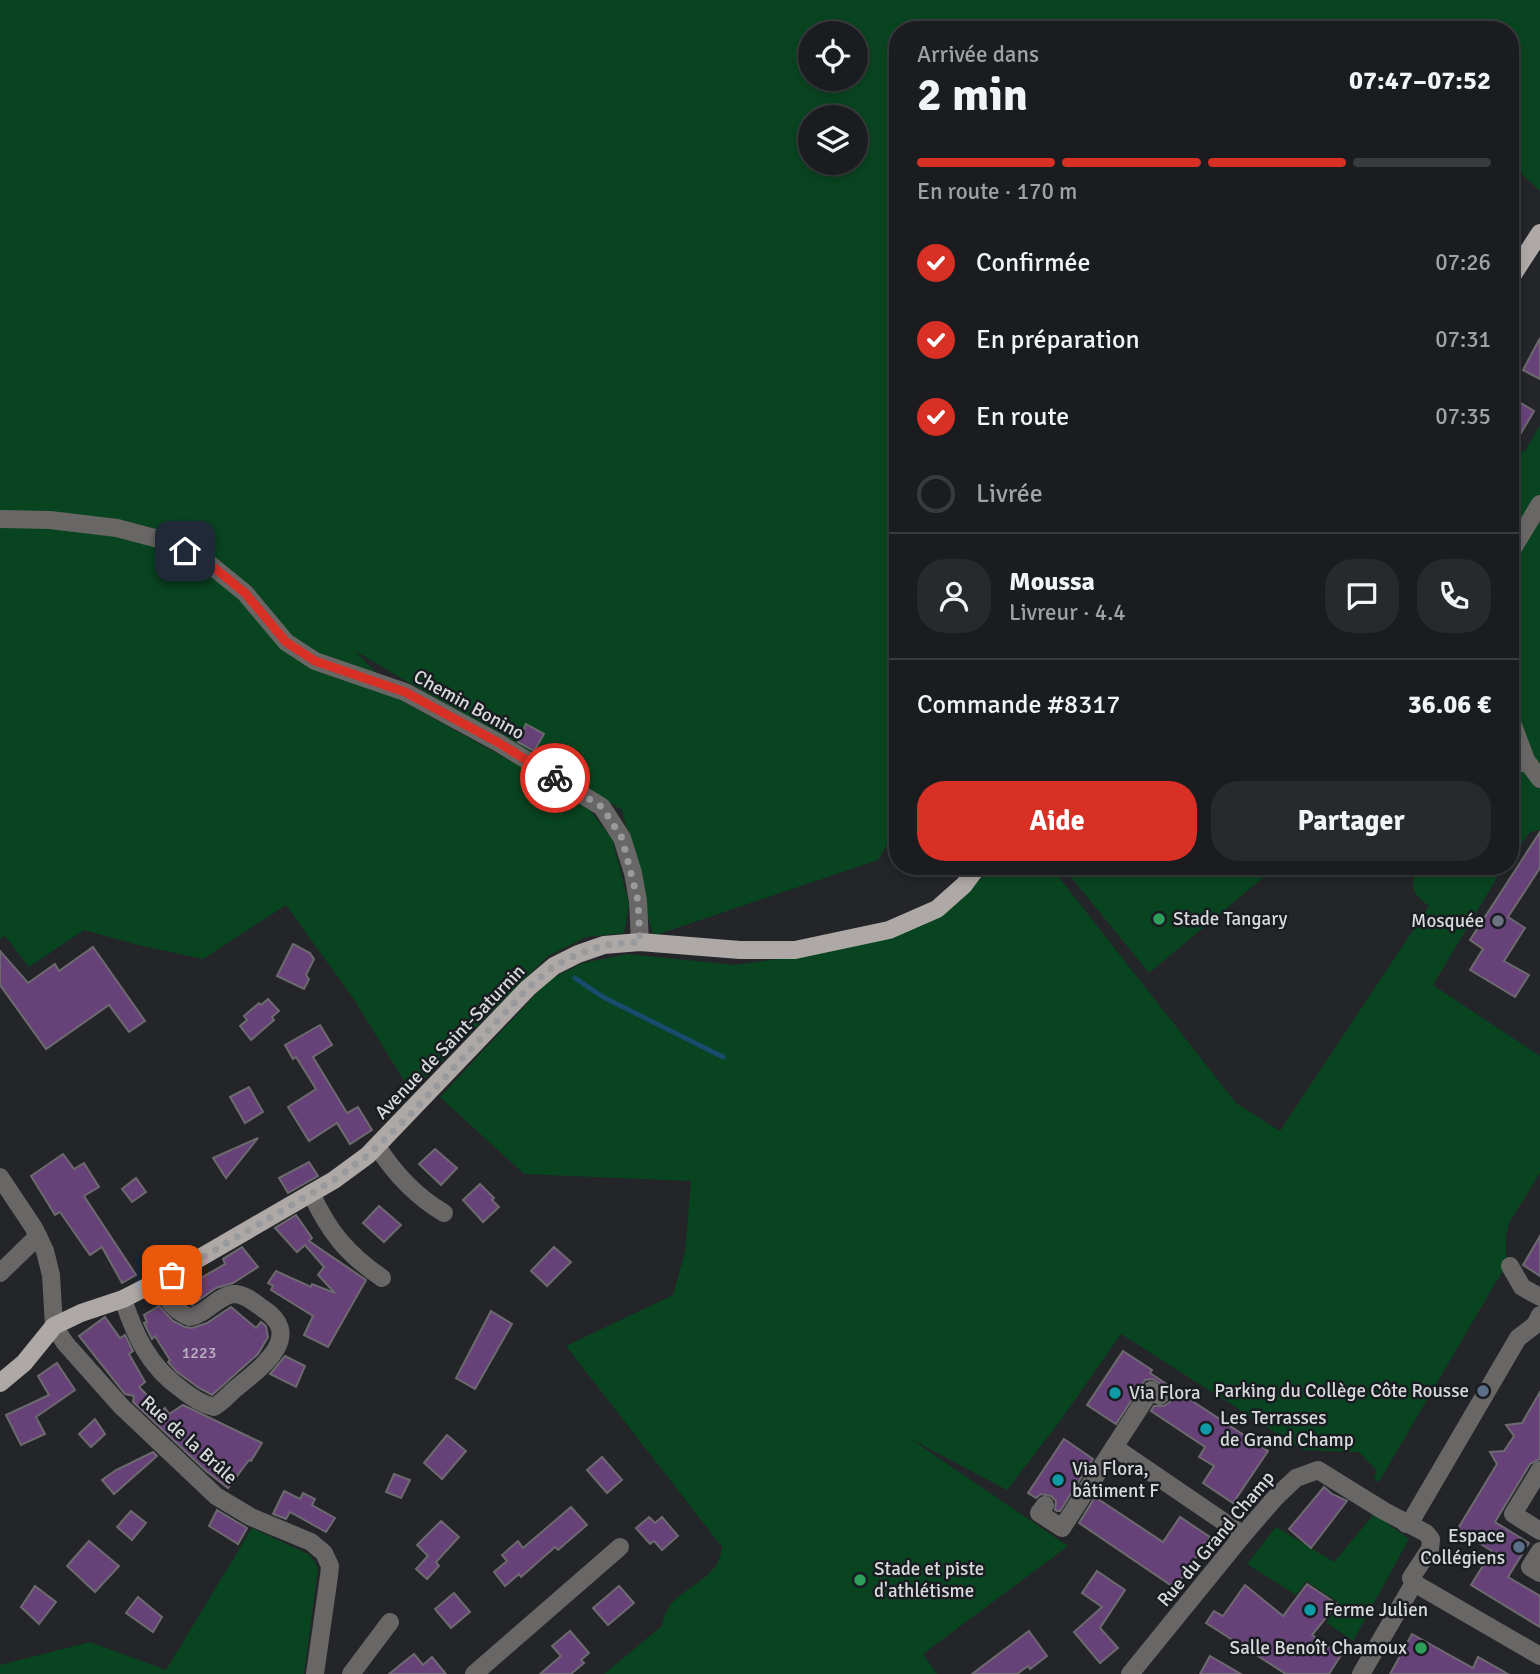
<!DOCTYPE html>
<html lang="fr">
<meta charset="utf-8">
<style>
:root{--surface:#1a1c1f;--page:#27292c;--text:#f1f3f6;--muted:#9fa1a4;--line:#383a3d;--accent:#d93025}
body{margin:0;font-family:Signika,sans-serif;background:var(--page);color:var(--text);height:100vh;display:flex;flex-direction:column;font-size:26px;white-space:nowrap}
*{box-sizing:border-box;margin:0}
p{font-size:23px;color:var(--muted)}
.icon{flex:none;width:38px;height:38px;fill:none;stroke:currentColor;stroke-width:2;stroke-linecap:round;stroke-linejoin:round}
.map{position:relative;flex:1;overflow:hidden}
.panel{position:absolute;left:889px;top:21px;width:630px;height:854px;display:flex;flex-direction:column;background:var(--surface);border-radius:28px;box-shadow:0 4px 10px #0003,0 0 0 2px var(--line)}
.panel>*{flex:none}
.buttons{position:absolute;left:798px;top:21px;display:grid;gap:14px}
.buttons a{display:grid;place-items:center;width:70px;height:70px;border-radius:50%;background:var(--surface);box-shadow:0 4px 10px #0003,0 0 0 2px var(--line);font-size:35px}
.pin{position:absolute;display:grid;place-items:center;width:60px;height:60px;color:#fff;margin:-30px;border-radius:14px;box-shadow:0 4px 10px #0006}
.courier{position:absolute;display:grid;place-items:center;width:70px;height:70px;margin:-35px;border:5px solid #d93025;border-radius:50%;background:#fff;color:#222;box-shadow:0 2px 9px #0007}
.summary em{font-style:normal;font-weight:700}
.summary div{display:flex;flex-direction:column-reverse}
.summary{display:flex;align-items:center;justify-content:space-between;height:119px;padding:0 28px}
h1{font-size:46px;font-weight:700;line-height:52px}
.bar{display:grid;grid-template-columns:repeat(4,1fr);gap:10px 7px;align-content:center;height:84px;padding:0 28px}
.bar i{height:9px;border-radius:5px;background:var(--line)}
.bar .current{background:var(--accent)}
.bar p{grid-column:span 4}
.line{display:flex;align-items:center;gap:18px;padding:0 28px;border-top:2px solid var(--line)}
.line div{flex:1}
.round{display:grid;place-items:center;flex:none;width:74px;height:74px;border-radius:28px;background:var(--page)}
ol{padding:0 28px;list-style:none}
li{display:flex;align-items:center;gap:21px;height:77px}
li p{margin-inline-start:auto}
li .icon{padding:7px;border-radius:50%;background:var(--accent);color:#fff;stroke-width:4}
li:last-child{color:var(--muted)}
li i{width:38px;height:38px;border:4px solid var(--line);border-radius:50%}
.button{display:flex;gap:14px;margin-top:auto;padding:14px 28px}
.button a{flex:1;height:80px;border-radius:28px;background:var(--accent);color:#fff;font-size:28px;font-weight:700;line-height:80px;text-align:center}
.button a+a{background:var(--page);color:var(--text)}
.map>svg:first-child{display:block}
.green{fill:#094420;fill-rule:evenodd}
.lines{fill:none;stroke-linecap:round;stroke-linejoin:round}
.stream{stroke:#184c6d;stroke-width:5}
.building{fill:#674279;stroke:#6d6a6f;stroke-width:2}
.minor{stroke:#696766;stroke-width:18}
.major{stroke:#aea9a6;stroke-width:18}
.done{stroke:#989a9d;stroke-width:7;stroke-dasharray:0 12.6}
.route{stroke:#d93025;stroke-width:9}
.leisure-dot{fill:#2e9e5b;stroke:#191c20;stroke-width:2.5}
.worship-dot{fill:#6b7280;stroke:#191c20;stroke-width:2.5}
.service-dot{fill:#5c6f8a;stroke:#191c20;stroke-width:2.5}
.culture-dot{fill:#0f9aa8;stroke:#191c20;stroke-width:2.5}
.labels{text-anchor:middle;dominant-baseline:central;stroke-width:5;stroke-linejoin:round;paint-order:stroke}
.number-label{font-size:16px;fill:#bbb3c2}
.street-label{font-size:19px;fill:#d7d9db;stroke:#191c20}
.poi-label{font-size:19px;fill:#d7d9db;stroke:#191c20;text-anchor:start}
</style>
<div class="map">
<svg width="1540" height="1674" viewBox="0 0 1540 1674">
<rect width="100%" height="100%" fill="#232529"/>
<g class="green">
<path d="M0 0H1540V191L1510 163V50L1516 43 1510 37V30H1503L1496 23 1484 30H898V827L878 860 653 936 622 810 354 650 404 702 583 801 612 839 629 904 624 933 586 937 548 956 411 1092 353 998 286 905 203 959 138 945 84 930 29 967 5 936 0 938ZM810 33H856V79H810ZM810 117H856V163H810Z"/>
<polygon points="1540,425 1540,830 1530,832 1510,858 1510,454 1525,451"/>
<path d="M989 866H1050L1236 1103 1280 1131 1429 906C1411 893 1411 887 1416 866H1504L1433 985 1540 1056V1173L1509 1223 1506 1236V1261L1503 1270 1380 1480 1377 1482 1374 1477 1377 1471 1359 1452 1303 1450 1121 1334 1060 1421 1007 1490 909 1438 1068 1546 923 1654 937 1674H604L662 1626C668 1592 695 1591 714 1568 719 1563 721 1554 722 1547L566 1346 673 1295 685 1252 691 1181 524 1174 440 1097 549 980 583 963 627 954 735 965 799 956 878 939 984 873Z"/>
<polygon points="1062,866 1277,866 1149,973"/>
<polygon points="1374,1514 1409,1539 1353,1641 1327,1623 1338,1602 1306,1581 1296,1595 1247,1564 1276,1527 1334,1562"/>
<polygon points="252,1528 310,1555 318,1568 304,1674 0,1674 0,1665 90,1642 166,1670"/>
</g>
<g class="lines">
<polyline class="stream" points="575,978 603,997 723,1057"/>
</g>
<g class="building">
<polygon points="1540,338 1540,379 1523,370"/>
<polygon points="1516,400 1534,411 1521,433 1510,426 1510,409"/>
<polygon points="526,724 544,734 534,751 518,742"/>
<polygon points="1540,832 1540,868 1508,917 1525,928 1504,961 1529,975 1515,997 1470,970 1483,949 1470,940"/>
<polygon points="293,944 310,953 314,959 306,975 309,979 304,989 277,976"/>
<polygon points="93,947 145,1021 129,1032 109,1005 46,1049 0,985 0,951 28,983 55,964 59,971"/>
<polygon points="268,999 279,1011 272,1017 274,1020 251,1040 240,1026 247,1020 244,1016 259,1003 261,1005"/>
<polygon points="320,1025 332,1045 313,1057 347,1113 358,1107 372,1130 350,1144 337,1123 309,1141 288,1107 316,1089 296,1057 293,1059 285,1045"/>
<polygon points="249,1087 263,1112 245,1123 230,1097"/>
<polygon points="258,1138 226,1178 213,1158"/>
<polygon points="435,1149 457,1168 441,1185 419,1164"/>
<polygon points="63,1154 74,1169 84,1163 99,1187 84,1196 136,1275 122,1283 102,1247 90,1255 60,1212 55,1215 31,1176"/>
<polygon points="309,1162 318,1176 288,1193 279,1178"/>
<polygon points="136,1178 146,1192 132,1202 122,1189"/>
<polygon points="480,1184 494,1198 492,1200 499,1207 483,1222 463,1200"/>
<polygon points="379,1206 401,1225 384,1242 363,1223"/>
<polygon points="296,1215 312,1238 309,1241 366,1280 328,1347 304,1335 313,1316 271,1290 273,1286 268,1283 276,1271 311,1287 312,1284 335,1293 318,1275 324,1267 305,1245 297,1252 275,1228"/>
<polygon points="1540,1236 1540,1276 1523,1265"/>
<polygon points="242,1247 258,1267 233,1283 216,1288 192,1305 179,1296 177,1292 225,1264 223,1259"/>
<polygon points="554,1247 571,1262 547,1286 531,1271"/>
<polygon points="159,1306 173,1321 185,1327 192,1328 207,1323 231,1307 256,1328 261,1322 266,1326 268,1337 258,1354 212,1395 199,1388 177,1372 168,1362 170,1360 155,1336 152,1339 144,1323 147,1322 144,1315"/>
<polygon points="491,1311 512,1324 475,1389 456,1378"/>
<polygon points="105,1317 120,1338 125,1335 133,1351 129,1354 145,1382 139,1387 162,1410 165,1408 169,1414 183,1405 262,1443 251,1461 249,1460 228,1488 206,1471 133,1402 134,1396 125,1394 79,1336"/>
<polygon points="1123,1351 1152,1370 1150,1373 1268,1451 1233,1503 1203,1483 1214,1466 1199,1457 1205,1447 1151,1411 1154,1406 1164,1406 1170,1402 1170,1392 1166,1387 1152,1379 1145,1380 1116,1424 1087,1405"/>
<polygon points="285,1356 305,1366 296,1387 270,1374"/>
<polygon points="57,1363 75,1390 36,1417 45,1434 21,1445 6,1415 49,1395 38,1376"/>
<polygon points="1540,1392 1540,1459 1530,1464 1495,1522 1529,1543 1508,1577 1540,1596 1540,1627 1471,1585 1492,1551 1457,1530 1497,1464 1490,1452 1504,1451 1514,1436 1506,1425 1522,1423"/>
<polygon points="95,1419 105,1434 91,1447 79,1434"/>
<polygon points="447,1435 466,1451 442,1479 424,1463"/>
<polygon points="1064,1439 1093,1459 1060,1511 1057,1511 1055,1510 1056,1501 1051,1496 1041,1494 1036,1498 1028,1493"/>
<polygon points="153,1452 157,1456 114,1494 102,1480 116,1470"/>
<polygon points="602,1457 622,1480 607,1493 587,1470"/>
<polygon points="394,1474 410,1480 401,1498 386,1492"/>
<polygon points="1324,1487 1332,1494 1347,1501 1311,1548 1289,1529"/>
<polygon points="284,1491 300,1499 303,1493 315,1499 312,1505 335,1518 326,1532 290,1512 286,1519 273,1514"/>
<polygon points="1095,1497 1163,1542 1180,1517 1210,1537 1175,1588 1079,1523"/>
<polygon points="571,1507 587,1525 558,1550 555,1547 521,1577 519,1574 505,1586 494,1572 507,1561 502,1555 518,1541 523,1548"/>
<polygon points="217,1510 247,1528 238,1544 209,1526"/>
<polygon points="131,1511 146,1523 132,1540 117,1527"/>
<polygon points="649,1517 655,1523 662,1517 678,1536 662,1550 654,1541 650,1544 636,1528"/>
<polygon points="441,1521 459,1537 436,1562 439,1566 427,1579 416,1569 428,1556 417,1545"/>
<polygon points="89,1541 119,1566 95,1592 67,1566"/>
<polygon points="1097,1571 1125,1590 1100,1628 1118,1648 1100,1663 1074,1632 1102,1607 1082,1593"/>
<polygon points="1307,1584 1337,1604 1312,1635 1341,1655 1329,1674 1286,1674 1206,1623 1214,1611 1223,1616 1245,1585 1283,1616"/>
<polygon points="35,1586 56,1602 39,1624 21,1607"/>
<polygon points="619,1586 634,1603 608,1625 593,1608"/>
<polygon points="454,1593 470,1612 451,1628 435,1609"/>
<polygon points="138,1597 162,1617 153,1632 126,1613"/>
<polygon points="570,1631 589,1653 581,1660 584,1663 571,1674 540,1674 561,1656 552,1646"/>
<polygon points="1029,1631 1047,1656 1030,1669 1028,1666 1017,1674 972,1674"/>
<polygon points="1412,1634 1473,1668 1478,1657 1508,1674 1390,1674"/>
<polygon points="414,1654 423,1665 432,1657 446,1674 389,1674"/>
<polygon points="1210,1656 1241,1674 1200,1674"/>
</g>
<g class="lines">
<g class="minor">
<polyline points="0,519 50,520 117,528 162,540 207,562 245,593 286,642 315,661 405,692 499,743 602,807 622,838 633,873 638,901 640,942"/>
<polyline points="1510,553 1540,504"/>
<polyline points="1510,717 1526,760 1540,779"/>
<polyline points="1510,768 1526,760"/>
<path d="M377 1146C394 1173 417 1197 444 1213"/>
<polyline points="0,1177 34,1228 45,1251 51,1275 54,1326 65,1343 121,1406 216,1496 251,1517 311,1542 324,1553 330,1566 329,1576 315,1674"/>
<path d="M311 1193C329 1232 347 1254 382 1278"/>
<polyline points="1510,1266 1522,1287 1540,1297"/>
<polyline points="0,1273 38,1236"/>
<path d="M123 1299C135 1336 149 1366 181 1389 191 1397 201 1404 214 1407 223 1402 228 1395 235 1389 259 1369 307 1336 262 1308 254 1302 243 1293 233 1294 218 1296 206 1314 190 1317 173 1311 166 1297 158 1282"/>
<polyline points="1114,1447 1243,1535"/>
<polyline points="1540,1470 1513,1514 1540,1531"/>
<polyline points="1045,1505 1039,1513 1062,1528 1151,1390 1160,1396"/>
<polyline points="1406,1524 1411,1521 1518,1338 1535,1325 1540,1315"/>
<polyline points="1540,1551 1530,1567 1540,1573"/>
<polyline points="351,1674 390,1622"/>
<polyline points="474,1674 620,1547"/>
<polyline points="1130,1674 1243,1535 1275,1498 1296,1478 1318,1470 1384,1511 1426,1533 1431,1539 1430,1549 1411,1578 1414,1583 1540,1656"/>
<polyline points="1361,1674 1414,1583"/>
</g>
<g class="major">
<polyline points="1510,279 1540,233"/>
<polyline points="0,1383 24,1363 54,1326 81,1313 123,1299 172,1274 334,1180 368,1155 528,988 554,966 578,954 604,945 640,942 740,950 795,950 889,930 937,909 964,885 978,866"/>
</g>
</g>
<g class="lines">
<polyline class="done" points="172,1275 334,1180 368,1155 406,1119 528,988 554,966 578,954 604,945 640,942 638,901 622,838 602,807 555,778"/>
<polyline class="route" points="185,551 207,562 245,593 286,642 315,661 405,692 499,743 555,778"/>
</g>
<g class="leisure-dot">
<circle cx="1159" cy="919" r="7"/>
<circle cx="860" cy="1580" r="7"/>
<circle cx="1421" cy="1648" r="7"/>
</g>
<circle class="worship-dot" cx="1498" cy="921" r="7"/>
<g class="service-dot">
<circle cx="1483" cy="1391" r="7"/>
<circle cx="1519" cy="1547" r="7"/>
</g>
<g class="culture-dot">
<circle cx="1115" cy="1393" r="7"/>
<circle cx="1206" cy="1429" r="7"/>
<circle cx="1058" cy="1480" r="7"/>
<circle cx="1310" cy="1610" r="7"/>
</g>
<g class="labels">
<g class="number-label">
<text x="199" y="1353">1223</text>
</g>
<g class="street-label">
<text transform="translate(469 705) rotate(29)">Chemin Bonino</text>
<text transform="translate(450 1042) rotate(-46)">Avenue de Saint-Saturnin</text>
<text transform="translate(189 1440) rotate(42)">Rue de la Brûle</text>
<text transform="translate(1216 1539) rotate(-50)">Rue du Grand Champ</text>
</g>
<g class="poi-label">
<text x="1173" y="919">Stade Tangary</text>
<text x="1484" y="921" text-anchor="end">Mosquée</text>
<text x="1469" y="1391" text-anchor="end">Parking du Collège Côte Rousse</text>
<text x="1129" y="1393">Via Flora</text>
<text x="1220" y="1418">Les Terrasses<tspan x="1220" dy="22">de Grand Champ</tspan></text>
<text x="1072" y="1469">Via Flora,<tspan x="1072" dy="22">bâtiment F</tspan></text>
<text x="1505" y="1536" text-anchor="end">Espace<tspan x="1505" dy="22">Collégiens</tspan></text>
<text x="874" y="1569">Stade et piste<tspan x="874" dy="22">d'athlétisme</tspan></text>
<text x="1324" y="1610">Ferme Julien</text>
<text x="1407" y="1648" text-anchor="end">Salle Benoît Chamoux</text>
</g>
</g>
</svg>
<div class="buttons">
<a><svg class="icon" aria-label="locate" viewBox="0 0 24 24"><circle cx="12" cy="12" r="6"/><path d="M12 2v4M12 18v4M2 12h4M18 12h4"/></svg></a>
<a><svg class="icon" aria-label="layers" viewBox="0 0 24 24"><path d="M12 4l9 5-9 5-9-5zM3 14l9 5 9-5"/></svg></a>
</div>
<div class="pin" style="left:172px;top:1275px;background:#ea580c"><svg class="icon" aria-label="bag" viewBox="0 0 24 24"><path d="M5 8h14l-1 12H6zM9 8a3 3 0 0 1 6 0"/></svg></div>
<div class="pin" style="left:185px;top:551px;background:#1f2937"><svg class="icon" aria-label="home" viewBox="0 0 24 24"><path d="M3 11l9-7 9 7M6 9v11h12V9"/></svg></div>
<div class="courier" style="left:555px;top:778px"><svg class="icon" aria-label="bike" viewBox="0 0 24 24"><circle cx="6" cy="16" r="4"/><circle cx="18" cy="16" r="4"/><path d="M6 16l4-8h5l3 8M10 8l3 8H6M13 5h3"/></svg></div>
<section class="panel">
<div class="summary"><div><h1>2 min</h1><p>Arrivée dans</p></div><em>07:47–07:52</em></div>
<div class="bar"><i class="current"></i><i class="current"></i><i class="current"></i><i></i><p>En route · 170 m</p></div>
<ol>
<li><svg class="icon" aria-label="check" viewBox="0 0 24 24"><path d="M5 12l5 5 9-10"/></svg>Confirmée<p>07:26</p></li>
<li><svg class="icon" aria-label="check" viewBox="0 0 24 24"><path d="M5 12l5 5 9-10"/></svg>En préparation<p>07:31</p></li>
<li><svg class="icon" aria-label="check" viewBox="0 0 24 24"><path d="M5 12l5 5 9-10"/></svg>En route<p>07:35</p></li>
<li><i></i>Livrée</li>
</ol>
<div class="line" style="height:126px"><a class="round"><svg class="icon" aria-label="person" viewBox="0 0 24 24"><circle cx="12" cy="8" r="4"/><path d="M4 21q1-7 8-7t8 7"/></svg></a><div><b>Moussa</b><p>Livreur · 4.4</p></div><a class="round"><svg class="icon" aria-label="chat" viewBox="0 0 24 24"><path d="M4 5h16v11H9l-5 4z"/></svg></a><a class="round"><svg class="icon" aria-label="phone" viewBox="0 0 24 24"><path d="M5 4h4l2 5-3 2q2 4 5 5l2-3 5 2v4C11 20 4 13 5 4z"/></svg></a></div>
<div class="line" style="height:91px"><div>Commande #8317</div><b>36.06 €</b></div>
<div class="button"><a>Aide</a><a>Partager</a></div>
</section>
</div>
